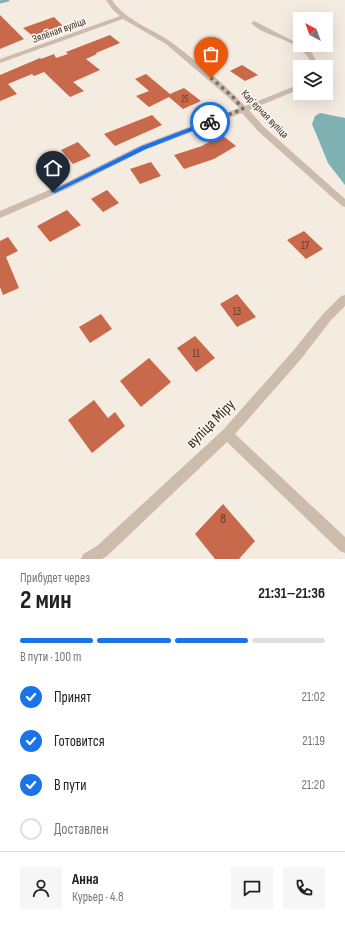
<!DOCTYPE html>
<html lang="ru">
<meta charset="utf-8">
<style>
:root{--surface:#fff;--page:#f6f6f6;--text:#222;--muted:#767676;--line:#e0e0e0;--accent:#1a73e8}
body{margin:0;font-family:"Sofia Sans Condensed",sans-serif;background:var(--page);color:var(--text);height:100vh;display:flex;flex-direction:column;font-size:15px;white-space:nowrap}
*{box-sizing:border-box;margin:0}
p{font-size:13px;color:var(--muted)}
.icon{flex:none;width:22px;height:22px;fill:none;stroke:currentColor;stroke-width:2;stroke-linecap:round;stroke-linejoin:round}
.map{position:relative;height:559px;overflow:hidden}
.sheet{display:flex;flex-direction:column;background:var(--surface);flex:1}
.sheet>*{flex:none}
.needle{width:26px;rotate:319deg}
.fabs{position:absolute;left:293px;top:12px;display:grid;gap:8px}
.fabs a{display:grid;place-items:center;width:40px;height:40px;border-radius:0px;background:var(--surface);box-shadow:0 4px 16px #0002;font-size:20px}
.pin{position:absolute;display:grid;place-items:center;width:34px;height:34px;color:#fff;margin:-41px -17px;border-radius:50% 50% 50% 0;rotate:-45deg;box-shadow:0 0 4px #0007}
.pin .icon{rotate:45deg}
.courier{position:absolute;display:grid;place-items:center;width:40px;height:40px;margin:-20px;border:3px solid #1a73e8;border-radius:50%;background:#fff;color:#222;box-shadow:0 1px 5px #0007}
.summary em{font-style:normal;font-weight:700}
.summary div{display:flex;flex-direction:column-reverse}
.summary{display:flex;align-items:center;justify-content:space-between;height:68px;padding:0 20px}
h1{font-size:26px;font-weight:700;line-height:30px}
.bar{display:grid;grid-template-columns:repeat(4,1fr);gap:6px 4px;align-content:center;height:48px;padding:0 20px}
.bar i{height:5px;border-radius:3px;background:var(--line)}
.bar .on{background:var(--accent)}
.bar p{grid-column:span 4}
.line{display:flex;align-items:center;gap:10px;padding:0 20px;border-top:1px solid var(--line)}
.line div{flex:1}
.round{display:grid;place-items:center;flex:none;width:42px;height:42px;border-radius:0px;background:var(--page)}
ol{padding:0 20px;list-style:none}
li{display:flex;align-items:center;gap:12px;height:44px}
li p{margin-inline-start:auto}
li .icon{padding:4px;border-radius:50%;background:var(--accent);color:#fff;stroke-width:4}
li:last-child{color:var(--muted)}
li i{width:22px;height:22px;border:2px solid var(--line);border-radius:50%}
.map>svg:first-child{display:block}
.water{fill:#7fb0b2}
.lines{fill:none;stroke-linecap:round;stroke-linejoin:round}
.stream{stroke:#7fb0b2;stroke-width:3}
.building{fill:#c8694b}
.minor{fill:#cdbbac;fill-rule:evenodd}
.route{fill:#1a73e8}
.done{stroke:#7c716b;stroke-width:4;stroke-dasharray:0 7.2}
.labels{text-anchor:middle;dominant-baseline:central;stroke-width:3.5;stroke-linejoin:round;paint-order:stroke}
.far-number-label{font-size:9px;fill:#5e3e33}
.far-street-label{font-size:11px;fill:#3b302b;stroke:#fbf5ee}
.number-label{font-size:11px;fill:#5e3e33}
.near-number-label{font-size:13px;fill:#5e3e33}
.near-street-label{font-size:16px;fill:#3b302b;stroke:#fbf5ee}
</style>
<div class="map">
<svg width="345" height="559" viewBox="0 0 345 559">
<rect width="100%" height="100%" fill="#f4ebe1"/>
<polygon class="water" points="320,113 345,118 345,185 328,163 312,124 315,116"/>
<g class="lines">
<polyline class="stream" points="0,2 8,0"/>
</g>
<g class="building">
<polygon points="0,15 24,39 0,49"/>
<polygon points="54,17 63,26 34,37 23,28"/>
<polygon points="110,35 120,43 96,53 97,54 86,59 100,70 73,82 84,91 70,97 44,72 34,76 32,74 8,84 17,94 0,101 0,75 40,58 41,59 54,54 56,58 68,54 66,52"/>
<polygon points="242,65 258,75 245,81 230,71"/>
<polygon points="146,74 170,94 184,88 201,101 183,109 169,97 149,107 136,96 149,91 135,79"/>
<polygon points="152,115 162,125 115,146 104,134"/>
<polygon points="222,135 236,146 214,159 184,169 174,155 202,146"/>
<polygon points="78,142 91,156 73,164 61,150"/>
<polygon points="151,162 161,176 140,184 130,169"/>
<polygon points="107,190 119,203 103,212 91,199"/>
<polygon points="67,210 81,225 50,242 37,226"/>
<polygon points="304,231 323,249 306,259 287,240"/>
<polygon points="8,237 18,251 6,257 19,288 3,295 0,287 0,241"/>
<polygon points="237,294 256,317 237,327 220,304"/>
<polygon points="101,314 112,329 90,343 79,327"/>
<polygon points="195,336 215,358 196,372 177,348"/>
<polygon points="149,358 171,382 141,407 120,381"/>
<polygon points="94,400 108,418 115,412 125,426 92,453 68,420"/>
<polygon points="223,504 255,541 239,559 215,559 195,534"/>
</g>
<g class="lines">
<g class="minor">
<path d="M106 0H112C126 21 151 28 171 42 195 60 225 84 245 106L300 84V89L249 110 264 127 345 199V207L342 206 258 131 242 113 147 149 69 188 0 218V211L63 184 141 145 239 108 229 98 166 44 123 19 0 63V59L120 16 113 10Z"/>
<path d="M254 21 305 47 312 53 319 67H313C311 63 310 59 307 56 296 39 265 37 251 23Z"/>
<polygon points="345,295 345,306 331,320 301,359 235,434 345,537 345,553 340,551 227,442 107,556 102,559 81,559 83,554 97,546 223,430 293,351 323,314 341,296"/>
</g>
</g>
<polygon class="route" points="210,120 212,122 212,123 146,149 55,193 50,192 142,146"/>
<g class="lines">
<polyline class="done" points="210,122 243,109 232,96 211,78"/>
</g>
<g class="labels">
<g class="far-number-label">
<text x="185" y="99">25</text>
</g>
<g class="far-street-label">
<text transform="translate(59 30) rotate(-20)">Зялёная вуліца</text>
<text transform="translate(265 114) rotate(46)">Карʼерная вуліца</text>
</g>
<g class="number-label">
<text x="305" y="245">17</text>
<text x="237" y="311">13</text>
<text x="196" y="353">11</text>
</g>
<g class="near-number-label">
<text x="223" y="519">8</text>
</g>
<g class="near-street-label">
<text transform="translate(211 424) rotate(-45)">вуліца Міру</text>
</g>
</g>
</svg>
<div class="fabs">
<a><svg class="needle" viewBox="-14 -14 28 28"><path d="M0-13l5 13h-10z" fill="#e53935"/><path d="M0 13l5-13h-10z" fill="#767676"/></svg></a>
<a><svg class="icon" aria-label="layers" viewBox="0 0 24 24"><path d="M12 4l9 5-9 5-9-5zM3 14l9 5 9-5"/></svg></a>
</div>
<div class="pin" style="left:211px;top:78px;background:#ea580c"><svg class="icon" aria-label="bag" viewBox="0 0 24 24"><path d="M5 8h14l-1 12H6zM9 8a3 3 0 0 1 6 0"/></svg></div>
<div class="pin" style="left:53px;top:192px;background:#1f2937"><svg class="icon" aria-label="home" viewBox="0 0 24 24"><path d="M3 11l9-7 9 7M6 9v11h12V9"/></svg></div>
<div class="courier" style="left:210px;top:122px"><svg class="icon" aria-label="bike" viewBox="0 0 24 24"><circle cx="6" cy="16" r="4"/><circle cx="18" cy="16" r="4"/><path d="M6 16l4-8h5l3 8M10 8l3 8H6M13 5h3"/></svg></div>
</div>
<section class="sheet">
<div class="summary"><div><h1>2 мин</h1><p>Прибудет через</p></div><em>21:31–21:36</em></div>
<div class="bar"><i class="on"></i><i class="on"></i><i class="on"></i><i></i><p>В пути · 100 m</p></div>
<ol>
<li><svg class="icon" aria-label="check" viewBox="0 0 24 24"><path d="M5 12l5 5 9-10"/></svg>Принят<p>21:02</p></li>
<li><svg class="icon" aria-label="check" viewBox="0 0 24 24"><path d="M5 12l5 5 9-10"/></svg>Готовится<p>21:19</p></li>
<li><svg class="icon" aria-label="check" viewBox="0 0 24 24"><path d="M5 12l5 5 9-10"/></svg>В пути<p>21:20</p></li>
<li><i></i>Доставлен</li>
</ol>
<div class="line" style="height:72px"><a class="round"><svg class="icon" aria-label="person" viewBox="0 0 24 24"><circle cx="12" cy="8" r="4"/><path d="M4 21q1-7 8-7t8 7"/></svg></a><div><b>Анна</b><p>Курьер · 4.8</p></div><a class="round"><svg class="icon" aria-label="chat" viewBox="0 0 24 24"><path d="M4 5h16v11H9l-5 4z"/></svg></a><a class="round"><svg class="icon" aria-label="phone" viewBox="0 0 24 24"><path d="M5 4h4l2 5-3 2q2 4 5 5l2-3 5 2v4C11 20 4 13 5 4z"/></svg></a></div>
</section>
